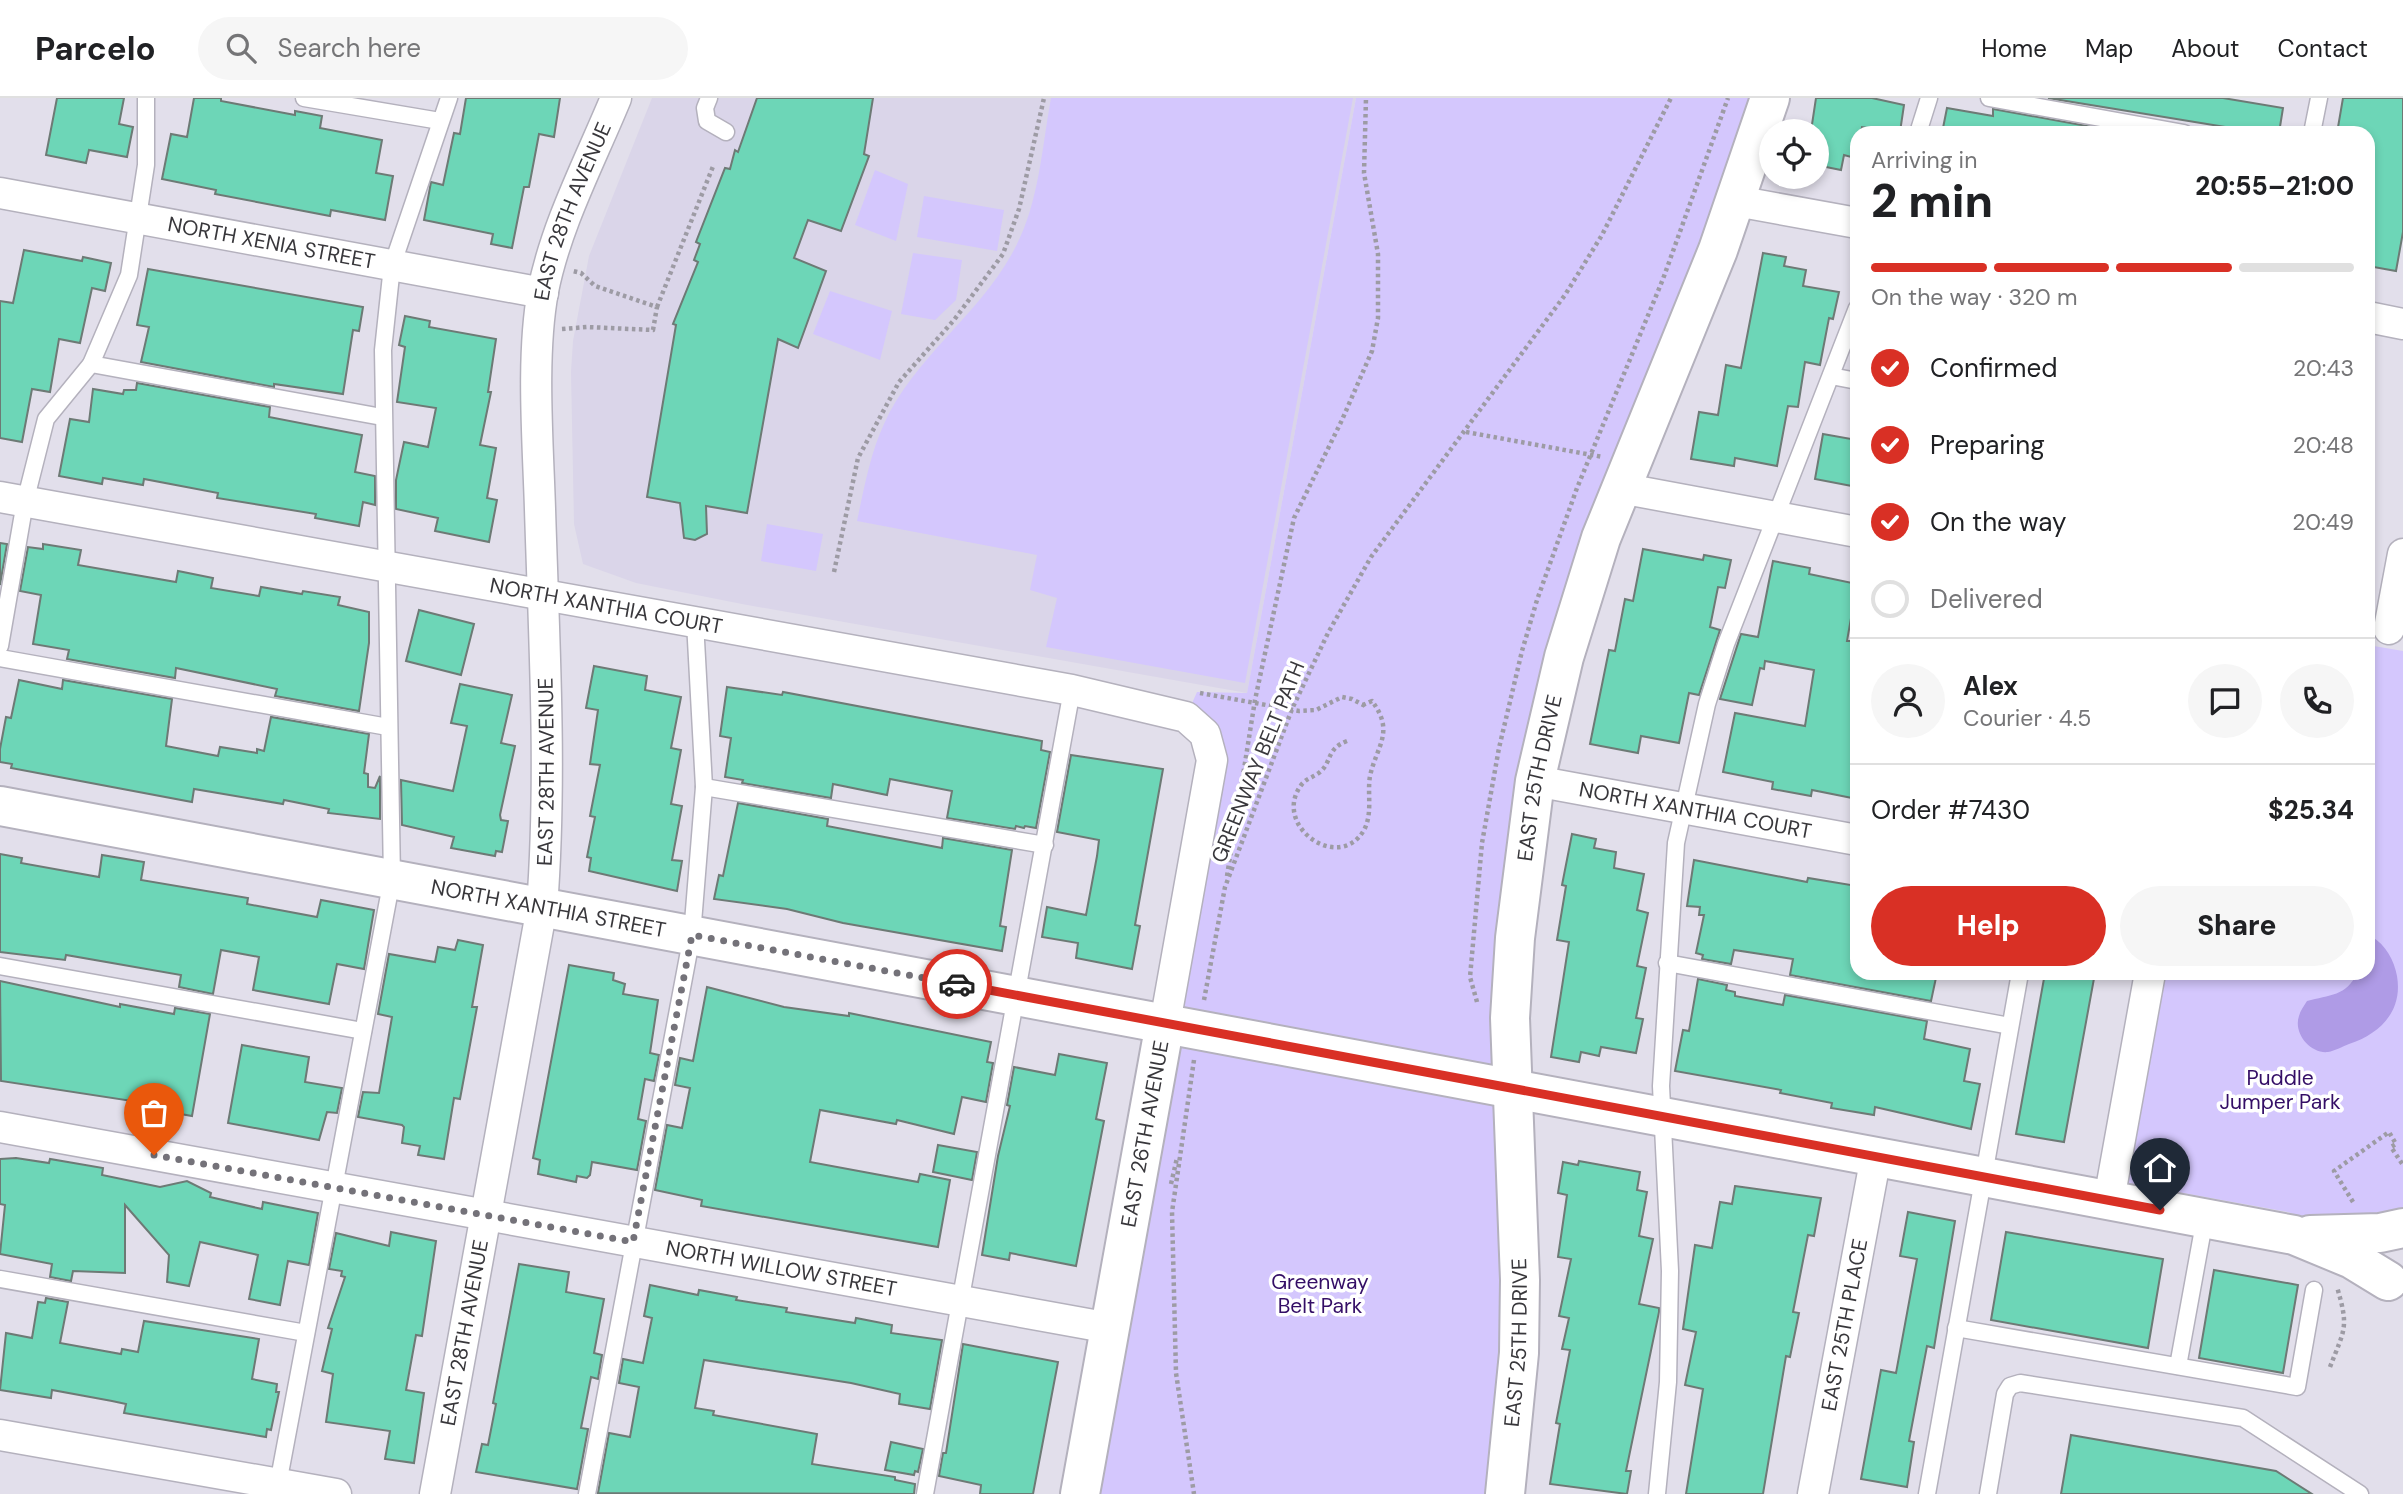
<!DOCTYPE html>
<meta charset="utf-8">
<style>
:root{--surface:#fff;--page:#f6f6f6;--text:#202124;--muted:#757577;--line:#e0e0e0;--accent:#d93025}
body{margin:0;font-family:"DM Sans",sans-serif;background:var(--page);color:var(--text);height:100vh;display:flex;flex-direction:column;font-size:26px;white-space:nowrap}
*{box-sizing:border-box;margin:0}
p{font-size:23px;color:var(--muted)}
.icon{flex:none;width:38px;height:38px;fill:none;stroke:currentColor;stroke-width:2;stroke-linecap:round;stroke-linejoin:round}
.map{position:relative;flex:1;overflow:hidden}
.panel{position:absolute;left:1850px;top:28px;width:525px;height:854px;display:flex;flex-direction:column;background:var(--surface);border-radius:21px;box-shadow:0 4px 10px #0003}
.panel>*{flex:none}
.controls{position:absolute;left:1759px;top:21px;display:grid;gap:14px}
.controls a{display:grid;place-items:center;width:70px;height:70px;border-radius:50%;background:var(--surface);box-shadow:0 4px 10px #0003;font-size:35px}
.pin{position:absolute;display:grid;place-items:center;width:60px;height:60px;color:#fff;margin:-72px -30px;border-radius:50% 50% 50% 0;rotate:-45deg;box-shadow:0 0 7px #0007}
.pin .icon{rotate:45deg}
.courier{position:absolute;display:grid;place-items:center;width:70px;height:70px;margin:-35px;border:5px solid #d93025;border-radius:50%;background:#fff;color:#222;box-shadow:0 2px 9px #0007}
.head em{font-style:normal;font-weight:800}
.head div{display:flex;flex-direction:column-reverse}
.head{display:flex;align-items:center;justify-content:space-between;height:119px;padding:0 21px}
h1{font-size:46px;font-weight:800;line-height:52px}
.bar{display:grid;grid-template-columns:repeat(4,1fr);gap:10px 7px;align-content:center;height:84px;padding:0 21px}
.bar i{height:9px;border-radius:5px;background:var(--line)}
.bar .current{background:var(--accent)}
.bar p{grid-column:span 4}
.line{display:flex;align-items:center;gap:18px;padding:0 21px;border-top:2px solid var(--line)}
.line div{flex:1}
.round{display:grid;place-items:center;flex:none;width:74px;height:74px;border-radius:37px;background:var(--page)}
ol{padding:0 21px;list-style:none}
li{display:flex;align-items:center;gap:21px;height:77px}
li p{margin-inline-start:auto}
li .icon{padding:7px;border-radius:50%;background:var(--accent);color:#fff;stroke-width:4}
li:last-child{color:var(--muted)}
li i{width:38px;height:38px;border:4px solid var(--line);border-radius:50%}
.primary-button{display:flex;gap:14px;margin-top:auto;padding:14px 21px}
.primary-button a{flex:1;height:80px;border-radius:42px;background:var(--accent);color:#fff;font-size:28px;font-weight:800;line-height:80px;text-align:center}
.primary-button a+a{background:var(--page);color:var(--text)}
header{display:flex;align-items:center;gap:42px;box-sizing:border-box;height:98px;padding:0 35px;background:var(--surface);border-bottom:2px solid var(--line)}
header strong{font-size:33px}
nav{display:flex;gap:38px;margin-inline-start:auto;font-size:24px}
.search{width:490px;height:63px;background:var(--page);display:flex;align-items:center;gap:18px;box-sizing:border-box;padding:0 24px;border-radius:38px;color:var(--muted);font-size:26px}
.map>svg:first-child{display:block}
.built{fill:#dad5e9}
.green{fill:#d4c7fd}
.water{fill:#af9be6}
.building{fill:#6dd6b7;stroke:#6d7a75;stroke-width:2}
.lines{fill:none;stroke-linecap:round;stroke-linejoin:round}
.service-casing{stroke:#b4b1bd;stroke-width:19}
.minor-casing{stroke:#b4b1bd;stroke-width:33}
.tertiary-casing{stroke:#b4b1bd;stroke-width:42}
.path{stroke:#9d9ba4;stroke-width:4.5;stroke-dasharray:3.5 3.5;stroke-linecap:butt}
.service{stroke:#fff;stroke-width:16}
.minor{stroke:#fff;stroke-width:30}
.tertiary{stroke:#fff;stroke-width:38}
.done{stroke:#747279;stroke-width:7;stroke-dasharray:0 12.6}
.route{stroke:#d93025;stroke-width:9}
.labels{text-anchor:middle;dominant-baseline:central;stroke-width:7;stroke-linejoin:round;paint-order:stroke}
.street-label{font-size:21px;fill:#38373b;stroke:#fff}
.park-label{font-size:21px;fill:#340e66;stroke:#fff}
</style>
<header>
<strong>Parcelo</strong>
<div class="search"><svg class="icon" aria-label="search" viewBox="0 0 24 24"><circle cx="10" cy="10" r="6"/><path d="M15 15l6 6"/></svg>Search here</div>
<nav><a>Home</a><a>Map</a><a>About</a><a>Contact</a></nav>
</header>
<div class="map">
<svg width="2403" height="1396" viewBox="0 0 2403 1396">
<rect width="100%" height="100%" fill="#e2dfeb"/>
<polygon class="built" points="652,0 1356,0 1247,595 742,506 636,485 583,466 574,426 571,274 573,243 589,158"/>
<g class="green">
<path d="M1051 0H1353L1245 585 1046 549 1057 500 1030 492 1037 457 857 423C864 391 870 356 884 326 914 259 982 215 1015 150 1039 105 1042 49 1051 0Z"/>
<polygon points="1356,0 1770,0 1535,683 1505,1396 1080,1396 1212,662 1186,619 1197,594 1247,595"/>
<polygon points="875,72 908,86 896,143 855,127"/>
<polygon points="924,98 1004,112 997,153 917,139"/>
<polygon points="913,155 962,162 956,202 935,222 901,216"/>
<polygon points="830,193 892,213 880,262 813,236"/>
<polygon points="767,426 823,436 816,473 761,463"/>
<path d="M2368 547 2403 553V1113C2369 1129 2323 1129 2288 1114L2128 1085 2166 875H2368Z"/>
</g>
<path class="water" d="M2368 821 2371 838C2386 847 2394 862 2397 878 2403 913 2380 936 2349 946 2343 948 2335 953 2328 954 2310 956 2293 935 2299 918 2300 913 2304 908 2307 903 2329 897 2347 898 2357 875H2368Z"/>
<g class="building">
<polygon points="57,0 124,0 119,26 133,29 127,59 89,52 86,65 46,57"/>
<polygon points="194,0 221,0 221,3 295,17 295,13 322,18 320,30 382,42 376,75 393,78 385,122 331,112 330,118 215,96 216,92 162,81 171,36 187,39"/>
<polygon points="466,0 560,0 554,39 539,36 529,89 524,89 512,150 491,146 493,136 424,122 431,84 443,87 454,35 460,36"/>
<polygon points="757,0 873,0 864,56 869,58 841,133 808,122 794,160 826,173 798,250 778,241 747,415 706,408 707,436 695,442 684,440 680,405 647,399 676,227 673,226 698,164 694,162 700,146 696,144 725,70 730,71 735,52 738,54"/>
<polygon points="1816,0 1872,0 1904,7 1900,34 1862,29 1861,35 1857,35 1855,60 1844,57 1841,72 1816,67 1816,33 1811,33"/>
<polygon points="2048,0 2223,0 2283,10 2279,35 2262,35"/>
<polygon points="2343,0 2403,0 2403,134 2396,173 2368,168 2368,35 2337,35"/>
<polygon points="1947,10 1993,18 1993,11 2125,35 1942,35"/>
<polygon points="24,152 82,163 83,159 111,165 105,193 92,190 80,245 59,241 50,294 32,291 22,344 0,340 0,203 13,205"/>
<polygon points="1763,155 1786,159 1784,168 1806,172 1803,188 1839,194 1833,221 1829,220 1820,267 1805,264 1798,309 1788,308 1777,368 1735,360 1734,368 1691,361 1699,314 1718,317 1726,267 1741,270"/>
<polygon points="148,171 363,209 359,233 353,232 343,296 274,286 274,289 141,264 149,229 137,227"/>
<polygon points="405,218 430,223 429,229 496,241 488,294 491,294 480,347 496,350 487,400 497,402 489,444 435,433 438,420 396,411 396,382 404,344 428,349 436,310 397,304 405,249 399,247"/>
<polygon points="137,285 270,309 269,319 362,337 355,374 375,378 375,407 363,404 359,428 315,420 316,416 217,400 218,395 144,381 143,387 103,380 102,386 59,378 70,321 89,324 93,291 123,296 124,292 136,292"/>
<polygon points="1823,336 1857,342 1857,389 1815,381"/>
<polygon points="0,445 7,446 0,487"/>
<polygon points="43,446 81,452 78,467 176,484 178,473 213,480 211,490 259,498 261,489 302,496 303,493 340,499 338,507 369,514 369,545 359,613 275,598 277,591 176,570 175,580 67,561 69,552 33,546 41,497 20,493 28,449 43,451"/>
<polygon points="1643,451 1703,462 1704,457 1731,462 1725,490 1718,489 1710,529 1720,532 1699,597 1689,595 1679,645 1641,638 1638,655 1590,646 1609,552 1615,553 1625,501 1633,503"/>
<polygon points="1773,463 1810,470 1809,476 1857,486 1847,543 1857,543 1857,701 1812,692 1811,698 1772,691 1773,684 1723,674 1735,615 1805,628 1814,572 1765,563 1764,571 1760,570 1752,607 1720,601 1741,536 1758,539"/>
<polygon points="419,512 474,526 461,577 406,563"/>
<polygon points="594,568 647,578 645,592 681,599 671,650 681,652 671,706 682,708 672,762 682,763 677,793 589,773 591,760 587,759 595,719 590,718 600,667 590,666 598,612 586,610"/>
<polygon points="19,582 62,591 63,582 172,601 166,648 218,658 220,649 257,655 257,651 264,653 271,619 369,636 364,675 368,676 368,689 375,690 380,678 380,721 328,715 329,711 284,702 283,706 194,691 192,704 11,670 12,666 0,664 0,651 6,619 11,620"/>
<polygon points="460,586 512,597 501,645 515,648 500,717 501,722 508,723 502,754 496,753 495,758 451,750 454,739 402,727 401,682 453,693 467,628 451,625"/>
<polygon points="727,589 782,597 783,594 1042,643 1041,652 1050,654 1036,730 1025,728 1024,730 1016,728 1015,731 947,720 952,693 890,681 887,697 833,686 831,700 742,685 743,682 725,679 731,640 720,638"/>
<polygon points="1071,657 1163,671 1135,827 1140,828 1132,871 1076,860 1078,845 1042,839 1047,809 1086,817 1097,758 1099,742 1057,734"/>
<polygon points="738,705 828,721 827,728 942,750 943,740 1012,752 1000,828 1006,829 1002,853 843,825 787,811 714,801 719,777 723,778"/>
<polygon points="1572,736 1596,741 1594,750 1616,754 1614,770 1644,776 1637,812 1648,815 1637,868 1646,870 1636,920 1643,921 1636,955 1601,949 1599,958 1581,954 1579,964 1551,959 1569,844 1557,842 1566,788 1562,787"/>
<polygon points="0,756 22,760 21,765 99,779 102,757 144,764 141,782 248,800 247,806 317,819 321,802 374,812 364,871 337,866 329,906 253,892 259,859 221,852 213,896 179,889 181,877 66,857 65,862 0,854"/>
<polygon points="1694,762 1807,784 1808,780 1857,788 1857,875 1937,875 1931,903 1790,877 1793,861 1734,852 1731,866 1702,861 1703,857 1696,855 1704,817 1699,817 1700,809 1687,808"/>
<polygon points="458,842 483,847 472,909 477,909 460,1001 454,1000 444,1061 418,1057 420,1048 402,1045 404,1029 402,1027 358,1019 363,994 379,995 392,919 378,916 389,856 435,864 438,849 455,852"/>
<polygon points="569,867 614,875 613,882 625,886 623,896 658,902 650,955 659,957 654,983 645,981 638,1021 646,1023 637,1072 592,1064 590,1077 587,1080 577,1078 576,1084 538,1076 540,1062 533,1060"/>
<polygon points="2045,875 2095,875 2064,1044 2016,1036"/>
<polygon points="1698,881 1727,887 1726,892 1735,894 1735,898 1783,907 1785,897 1927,923 1924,941 1970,951 1964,983 1980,986 1971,1031 1875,1009 1874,1017 1831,1010 1832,1005 1780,995 1781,992 1675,973 1683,932 1689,933"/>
<polygon points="0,883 120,909 120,906 174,916 175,910 210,916 192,1018 164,1013 165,1008 1,983"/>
<polygon points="707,889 784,909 849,918 849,915 991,944 987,964 993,965 986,1004 962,999 954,1036 897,1022 896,1026 820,1012 810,1064 918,1084 920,1076 950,1082 938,1149 701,1108 702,1102 655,1092 667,1027 682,1030 690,990 675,987 680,960 693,963"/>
<polygon points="242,947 309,959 305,984 342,990 337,1015 327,1014 319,1042 228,1025"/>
<polygon points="1059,956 1107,965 1096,1021 1104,1023 1076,1168 1010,1155 1009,1162 982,1157 998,1058 1010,1008 1007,1007 1014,969 1055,977"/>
<polygon points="938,1047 977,1054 972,1082 933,1074"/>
<polygon points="16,1060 49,1065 50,1061 103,1070 102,1077 160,1089 187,1083 211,1095 210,1099 262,1111 263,1104 318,1115 309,1167 288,1163 280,1207 249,1201 258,1157 200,1144 189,1188 167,1184 169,1157 125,1107 125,1175 73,1173 71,1183 50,1179 52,1166 0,1156 5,1107 0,1106 0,1061"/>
<polygon points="1579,1063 1640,1074 1637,1092 1647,1094 1639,1138 1653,1141 1639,1206 1659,1210 1659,1214 1626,1373 1631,1373 1627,1396 1550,1386 1560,1326 1556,1325 1570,1252 1562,1251 1569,1220 1559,1218 1571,1161 1558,1159 1567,1097 1558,1095 1563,1064 1578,1067"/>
<polygon points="1735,1088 1821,1100 1814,1138 1808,1137 1793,1214 1799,1215 1790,1259 1786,1258 1763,1396 1686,1396 1703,1291 1685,1287 1696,1234 1683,1231 1695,1147 1712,1150 1720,1104 1732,1106"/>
<polygon points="1908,1114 1955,1123 1934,1250 1927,1248 1909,1343 1914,1344 1907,1389 1861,1381 1881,1272 1896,1275 1917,1161 1900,1158"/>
<polygon points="391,1134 436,1143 422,1238 416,1237 406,1292 424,1295 414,1365 385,1361 390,1333 326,1324 333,1276 322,1273 332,1231 328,1230 345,1179 341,1178 342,1173 329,1171 336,1135 389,1148"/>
<polygon points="2006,1134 2163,1161 2148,1250 1991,1222"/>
<polygon points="519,1166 569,1174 566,1194 604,1201 594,1255 602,1257 598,1281 591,1279 581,1330 588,1331 577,1391 476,1374 482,1346 488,1347 496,1306 493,1305"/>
<polygon points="2214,1172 2298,1187 2283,1275 2199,1260"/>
<polygon points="650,1187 698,1197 699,1192 737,1199 736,1202 787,1210 786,1214 855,1225 856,1220 892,1227 891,1235 942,1242 930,1311 899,1306 900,1296 851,1285 704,1262 695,1310 714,1313 713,1317 817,1336 812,1366 895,1379 895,1382 915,1386 914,1396 598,1395 609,1335 630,1339 639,1289 619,1285 623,1261 643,1265 652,1220 644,1218"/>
<polygon points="46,1200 68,1204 60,1245 121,1256 122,1251 138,1254 144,1223 259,1241 252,1281 277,1286 276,1294 279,1294 271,1332 267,1331 266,1339 124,1315 126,1306 112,1303 52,1292 51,1300 0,1292 6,1235 32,1240 38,1204 45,1205"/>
<polygon points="963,1246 1058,1264 1033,1396 980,1396 981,1387 939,1378 943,1355 946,1355"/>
<polygon points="2071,1337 2276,1373 2312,1396 2061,1396"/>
<polygon points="891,1344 923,1351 918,1374 915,1373 914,1377 885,1372"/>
</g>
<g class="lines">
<defs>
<g id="service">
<polyline points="304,0 440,23"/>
<polyline points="709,0 705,10 707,23 726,34"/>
<polyline points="1989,0 2184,35"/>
<polyline points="1918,35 1929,0"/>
<polyline points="2312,35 2319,0"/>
<polyline points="91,266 382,319"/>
<polyline points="1831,278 1857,283"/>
<polyline points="0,548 25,404 46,321 91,266 129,177 146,67 146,0"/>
<polyline points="0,560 388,629"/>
<polyline points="704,689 1045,747"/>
<polyline points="1667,865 2010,928"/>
<polyline points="0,868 363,933"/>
<polyline points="0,1181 306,1235"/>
<polyline points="1956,1230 2297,1289 2314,1192"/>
<polyline points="2178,1268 2205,1120"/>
<polyline points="278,1386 392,781 383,252 392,168 449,0"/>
<polyline points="587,1396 692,837 704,689 695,524"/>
<polyline points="925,1396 1072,592"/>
<polyline points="1657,1396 1668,1284 1670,1173 1661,988 1676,745 1707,606 1726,546 1857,210"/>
<polyline points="1927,1396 2020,875"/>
<polyline points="1988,1396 2005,1296 2010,1288 2020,1285 2243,1320 2360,1396"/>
</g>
<g id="minor">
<path id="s1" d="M0 95 543 195"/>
<polyline points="1736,103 1857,125"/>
<polyline points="2368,219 2403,226"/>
<polyline points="1620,390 1857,434"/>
<path id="s2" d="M0 399 1072 592 1186 619 1205 636 1212 662 1165 925"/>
<polyline points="2389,531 2403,456"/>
<path id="s3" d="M1535 683 1857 742"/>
<path id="s4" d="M0 1029 1110 1230"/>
<polyline points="2109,1102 2150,875"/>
<polyline points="0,1337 336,1396"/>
<path id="s5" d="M435 1396 542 809C552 676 544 543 540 411 538 345 531 258 543 193 556 127 590 63 616 0"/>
<path id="s6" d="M1813 1396 1876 1058"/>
</g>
<g id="tertiary">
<path id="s7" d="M0 708 2294 1137 2352 1161 2388 1183"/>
<polyline points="2310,1137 2380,1135 2403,1130"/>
<path id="s8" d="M1080 1396 1165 925"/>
<path id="s9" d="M1505 1396 1519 1255 1520 1182 1510 920 1515 840 1535 683 1564 559 1601 440 1718 152 1770 0"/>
</g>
</defs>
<use href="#service" class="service-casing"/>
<use href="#minor" class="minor-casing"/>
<use href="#tertiary" class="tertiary-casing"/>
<g class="path">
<polyline points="657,209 714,66"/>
<polyline points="562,231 587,229 653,232 657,209 595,188 581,175 573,173"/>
<polyline points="1466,334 1603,359"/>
<polyline points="834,474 858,360 899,284 954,222 1003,156 1019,111 1044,0"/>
<polyline points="1200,595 1299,613 1316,612 1342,599 1352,601 1367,609"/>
<path d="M1347 643C1326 651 1332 664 1320 674 1314 679 1307 680 1302 686 1270 727 1339 776 1364 732 1373 715 1367 696 1370 678 1377 647 1395 634 1372 603L1363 607"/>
<polyline points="1227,778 1255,602 1294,420 1342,322 1372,253 1378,220 1378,156 1364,75 1366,0"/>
<polyline points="1204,902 1225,789 1292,611 1328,535 1371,459 1565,197 1602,137 1671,0"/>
<polyline points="1477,904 1470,879 1482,745 1499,650 1522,553 1537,502 1577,390 1663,181 1728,0"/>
<polyline points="1194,962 1172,1114 1176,1275 1194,1396"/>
<polyline points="1171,1086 1177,1060"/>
<polyline points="2353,1104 2334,1073 2389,1034 2396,1046 2391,1049 2403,1067"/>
<path d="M2330 1269C2345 1230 2349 1230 2337 1189"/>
</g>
<use href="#service" class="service"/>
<use href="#minor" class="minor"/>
<use href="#tertiary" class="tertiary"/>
</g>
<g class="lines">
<polyline class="done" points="154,1057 633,1144 692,837 957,886"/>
<polyline class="route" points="957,886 2160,1112"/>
</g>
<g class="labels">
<g class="street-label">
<text stroke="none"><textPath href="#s5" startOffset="1298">EAST 28TH AVENUE</textPath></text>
<text stroke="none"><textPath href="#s1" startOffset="276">NORTH XENIA STREET</textPath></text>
<text stroke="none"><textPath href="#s2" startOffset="616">NORTH XANTHIA COURT</textPath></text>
<text transform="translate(1258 664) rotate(-68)">GREENWAY BELT PATH</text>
<text stroke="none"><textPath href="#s5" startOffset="732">EAST 28TH AVENUE</textPath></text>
<text stroke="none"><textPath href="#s9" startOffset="719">EAST 25TH DRIVE</textPath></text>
<text stroke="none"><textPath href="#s3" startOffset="163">NORTH XANTHIA COURT</textPath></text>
<text stroke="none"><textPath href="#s7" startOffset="558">NORTH XANTHIA STREET</textPath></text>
<text stroke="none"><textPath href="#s8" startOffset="366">EAST 26TH AVENUE</textPath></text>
<text stroke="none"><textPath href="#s4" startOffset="794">NORTH WILLOW STREET</textPath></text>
<text stroke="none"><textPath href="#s6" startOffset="172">EAST 25TH PLACE</textPath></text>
<text stroke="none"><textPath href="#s5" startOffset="164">EAST 28TH AVENUE</textPath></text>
<text stroke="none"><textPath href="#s9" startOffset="152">EAST 25TH DRIVE</textPath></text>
</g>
<g class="park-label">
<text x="2280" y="980">Puddle<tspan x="2280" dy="24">Jumper Park</tspan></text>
<text x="1320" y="1184">Greenway<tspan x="1320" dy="24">Belt Park</tspan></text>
</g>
</g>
</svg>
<div class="controls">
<a><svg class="icon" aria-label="locate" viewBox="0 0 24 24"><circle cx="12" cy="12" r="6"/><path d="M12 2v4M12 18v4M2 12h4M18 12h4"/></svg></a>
</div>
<div class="pin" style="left:154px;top:1057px;background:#ea580c"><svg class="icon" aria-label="bag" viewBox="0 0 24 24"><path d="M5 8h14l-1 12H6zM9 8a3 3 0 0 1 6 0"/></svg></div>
<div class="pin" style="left:2160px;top:1112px;background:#1f2937"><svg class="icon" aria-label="home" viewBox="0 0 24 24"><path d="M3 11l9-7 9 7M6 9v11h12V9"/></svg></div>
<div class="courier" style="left:957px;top:886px"><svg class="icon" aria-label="car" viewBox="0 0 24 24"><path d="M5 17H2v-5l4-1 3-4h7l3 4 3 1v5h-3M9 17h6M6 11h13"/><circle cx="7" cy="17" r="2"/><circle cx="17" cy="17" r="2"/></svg></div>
<section class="panel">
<div class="head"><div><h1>2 min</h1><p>Arriving in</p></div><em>20:55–21:00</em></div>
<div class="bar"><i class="current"></i><i class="current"></i><i class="current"></i><i></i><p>On the way · 320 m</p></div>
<ol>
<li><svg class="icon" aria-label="check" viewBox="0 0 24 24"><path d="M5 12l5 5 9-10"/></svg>Confirmed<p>20:43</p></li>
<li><svg class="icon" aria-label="check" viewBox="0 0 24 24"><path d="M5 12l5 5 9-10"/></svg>Preparing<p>20:48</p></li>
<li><svg class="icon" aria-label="check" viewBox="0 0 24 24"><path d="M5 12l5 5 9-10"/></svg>On the way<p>20:49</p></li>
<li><i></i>Delivered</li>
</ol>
<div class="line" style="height:126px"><a class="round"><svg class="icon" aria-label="person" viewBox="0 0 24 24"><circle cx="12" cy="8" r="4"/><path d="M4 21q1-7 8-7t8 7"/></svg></a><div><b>Alex</b><p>Courier · 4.5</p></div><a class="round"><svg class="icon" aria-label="chat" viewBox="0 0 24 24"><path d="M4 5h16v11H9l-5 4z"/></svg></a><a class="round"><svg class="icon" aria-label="phone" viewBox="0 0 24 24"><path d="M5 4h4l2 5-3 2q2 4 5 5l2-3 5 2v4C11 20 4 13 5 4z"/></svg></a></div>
<div class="line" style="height:91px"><div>Order #7430</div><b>$25.34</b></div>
<div class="primary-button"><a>Help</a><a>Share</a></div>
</section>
</div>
